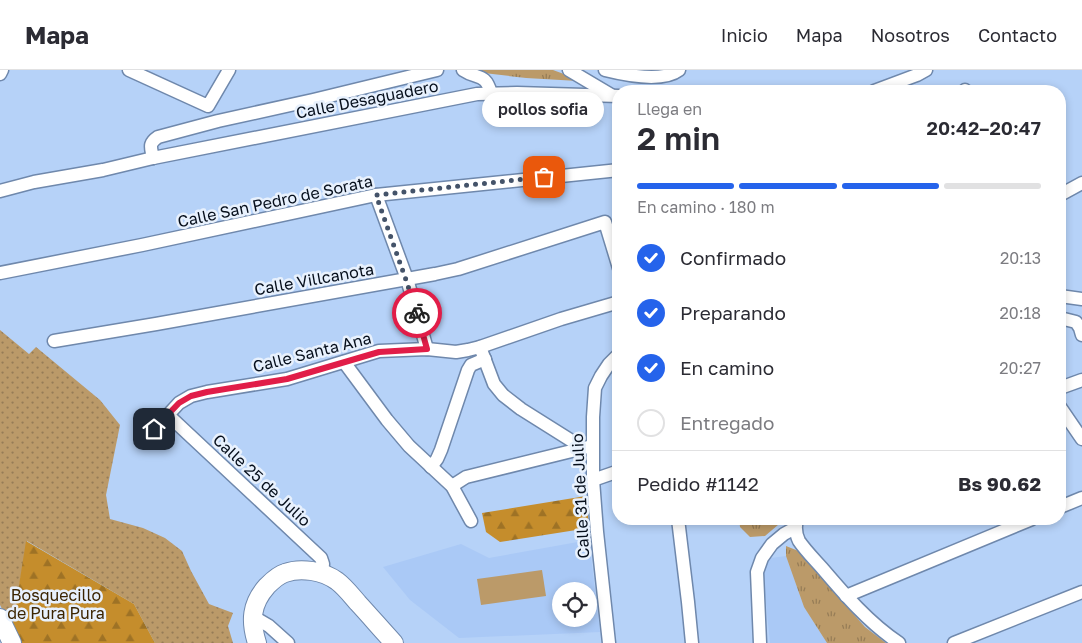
<!DOCTYPE html>
<html lang="es">
<meta charset="utf-8">
<style>
:root{--surface:#fff;--page:#f7f7f7;--text:#2b2b33;--muted:#7c7c81;--line:#e1e1e2;--accent:#2563eb}
body{margin:0;font-family:"Golos Text",sans-serif;background:var(--page);color:var(--text);height:100vh;display:flex;flex-direction:column;font-size:19px;white-space:nowrap}
*{box-sizing:border-box;margin:0}
p{font-size:16px;color:var(--muted)}
.icon{flex:none;width:28px;height:28px;fill:none;stroke:currentColor;stroke-width:2;stroke-linecap:round;stroke-linejoin:round}
.map{position:relative;flex:1;overflow:hidden}
.drawer{position:absolute;left:612px;top:15px;width:454px;height:440px;display:flex;flex-direction:column;background:var(--surface);border-radius:20px;box-shadow:0 2px 8px #0003}
.drawer>*{flex:none}
.tools{position:absolute;left:552px;top:512px;display:grid;gap:10px}
.tools a{display:grid;place-items:center;width:45px;height:45px;border-radius:50%;background:var(--surface);box-shadow:0 2px 8px #0003;font-size:25px}
.pin{position:absolute;display:grid;place-items:center;width:42px;height:42px;color:#fff;margin:-21px;border-radius:10px;box-shadow:0 2px 8px #0006}
.courier{position:absolute;display:grid;place-items:center;width:50px;height:50px;margin:-25px;border:4px solid #e11d48;border-radius:50%;background:#fff;color:#222;box-shadow:0 1px 6px #0007}
.bubble{position:absolute;height:35px;border-radius:18px;background:var(--surface);box-shadow:0 2px 8px #0003;font-size:16px;font-weight:600;line-height:35px;text-align:center}
.headline em{font-style:normal;font-weight:600}
.headline div{display:flex;flex-direction:column-reverse}
.headline{display:flex;align-items:center;justify-content:space-between;height:85px;padding:0 25px}
h1{font-size:32px;font-weight:600;line-height:38px}
.bar{display:grid;grid-template-columns:repeat(4,1fr);gap:8px 5px;align-content:center;height:60px;padding:0 25px}
.bar i{height:6px;border-radius:4px;background:var(--line)}
.bar .active{background:var(--accent)}
.bar p{grid-column:span 4}
.line{display:flex;align-items:center;gap:12px;padding:0 25px;border-top:1px solid var(--line)}
.line div{flex:1}
ol{padding:0 25px;list-style:none}
li{display:flex;align-items:center;gap:15px;height:55px}
li p{margin-inline-start:auto}
li .icon{padding:5px;border-radius:50%;background:var(--accent);color:#fff;stroke-width:4}
li:last-child{color:var(--muted)}
li i{width:28px;height:28px;border:2px solid var(--line);border-radius:50%}
header{display:flex;align-items:center;gap:30px;box-sizing:border-box;height:70px;padding:0 25px;background:var(--surface);border-bottom:1px solid var(--line)}
header strong{font-size:24px}
nav{display:flex;gap:28px;margin-inline-start:auto;font-size:18px}
.map>svg:first-child{display:block}
.built{fill:#aac9f6;fill-rule:evenodd}
.grass{fill:url(#grass-dots)}
.forest{fill:url(#forest-firs)}
.park{fill:url(#park-tufts)}
.pitch{fill:#bb9a69}
.lines{fill:none;stroke-linecap:round;stroke-linejoin:round}
.street-casing{stroke:#6f88ac;stroke-width:15}
.secondary-casing{stroke:#6f88ac;stroke-width:20}
.street{stroke:#fff;stroke-width:12}
.secondary{stroke:#fff;stroke-width:18}
.done{stroke:#445369;stroke-width:5;stroke-dasharray:0 9}
.route{stroke:#e11d48;stroke-width:6}
.labels{text-anchor:middle;dominant-baseline:central;stroke-width:5;stroke-linejoin:round;paint-order:stroke}
.street-label{font-size:16px;fill:#060f1c;stroke:#e8f1fd}
.park-label{font-size:16px;fill:#3b2400;stroke:#e8f1fd}
</style>
<header>
<strong>Mapa</strong>
<nav><a>Inicio</a><a>Mapa</a><a>Nosotros</a><a>Contacto</a></nav>
</header>
<div class="map">
<svg width="1082" height="573" viewBox="0 0 1082 573">
<defs>
<pattern id="grass-dots" width="8" height="8" patternUnits="userSpaceOnUse" patternTransform="scale(1.25)"><rect width="8" height="8" fill="#bb9a69"/><path d="M2 2h.1M6 6h.1" fill="none" stroke="#967c56" stroke-width="1.8" stroke-linecap="round"/></pattern>
<pattern id="forest-firs" width="22" height="20" patternUnits="userSpaceOnUse" patternTransform="scale(1.25)"><rect width="22" height="20" fill="#c58d2c"/><path d="M5 1l3.5 6h-7zM16 11l3.5 6h-7z" fill="#9e7225"/></pattern>
<pattern id="park-tufts" width="24" height="20" patternUnits="userSpaceOnUse" patternTransform="scale(1.25)"><rect width="24" height="20" fill="#bb9a69"/><path d="M3 7l-1-3M5 7V3M7 7l1-3M15 17l-1-3M17 17v-4M19 17l1-3" fill="none" stroke="#967c56"/></pattern>
</defs>
<rect width="100%" height="100%" fill="#b6d2f8"/>
<g class="built">
<path d="M589 470 600 562 459 568 410 530 383 497 461 474 489 488ZM561 521H589V549H561Z"/>
<polygon points="786,486 804,537 827,573 770,573 762,494 771,488"/>
</g>
<polygon class="grass" points="0,260 29,284 36,277 100,330 120,355 106,425 110,449 143,458 165,468 182,481 191,501 209,534 233,543 228,556 233,573 155,573 134,534 27,471 12,559 0,535"/>
<g class="forest">
<polygon points="586,426 589,458 500,472 486,462 482,443"/>
<polygon points="26,471 134,534 155,573 4,573 12,559"/>
</g>
<g class="park">
<polygon points="473,0 553,0 572,7 578,11 526,8 475,2"/>
<polygon points="739,449 785,449 765,466 750,467 740,457"/>
<polygon points="786,476 801,482 818,504 865,557 886,573 827,573 804,537 786,486"/>
</g>
<polygon class="pitch" points="542,500 546,526 481,535 477,509"/>
<g class="lines">
<defs>
<g id="street">
<polyline points="129,0 208,36 229,0"/>
<path d="M463 0C478 10 485 2 491 23"/>
<polyline points="569,0 611,25"/>
<path d="M605 0C625 5 662 13 679 0"/>
<polyline points="0,4 2,0"/>
<polyline points="965,20 966,21"/>
<polyline points="874,21 917,5 926,0"/>
<path d="M153 88C151 77 148 74 158 67L218 51 313 30 437 0"/>
<polyline points="0,121 34,112 103,100 153,88 477,24 517,23 619,26"/>
<polyline points="376,125 407,209 427,279"/>
<polyline points="1060,125 1082,113"/>
<polyline points="0,203 142,175 376,125 619,100"/>
<polyline points="1060,226 1082,229"/>
<polyline points="1060,248 1076,252 1080,258 1082,265"/>
<polyline points="54,271 156,254 435,204 458,199 605,152 619,198"/>
<polyline points="480,277 494,314 503,325 521,339 583,378"/>
<polyline points="344,292 387,350 409,376 452,416 471,451"/>
<polyline points="1060,318 1082,310"/>
<polyline points="1060,337 1082,369"/>
<polyline points="168,345 321,488 323,494 322,503"/>
<polyline points="142,365 155,359 179,333 191,326 207,322 287,309 379,281 427,279 456,282 468,280 480,277 561,249 619,232"/>
<polyline points="431,397 437,389 441,380 468,300 471,295 485,289"/>
<polyline points="593,410 619,401"/>
<polyline points="452,416 466,407 588,377"/>
<polyline points="1060,437 1082,428"/>
<polyline points="678,449 688,532 692,573"/>
<path d="M797 449C795 457 795 463 799 471 805 480 814 489 822 498 845 525 869 553 899 573"/>
<polyline points="846,526 1032,449"/>
<polyline points="252,546 269,556 288,573"/>
<polyline points="609,573 597,462 593,410 593,347 595,318 601,306 609,294 619,284"/>
<polyline points="760,573 757,502 762,488 772,474 784,464 795,458"/>
<polyline points="954,573 1082,522"/>
</g>
<g id="secondary">
<polyline points="0,548 12,573"/>
<path d="M257 573C250 551 251 534 267 516 272 511 278 505 285 503 301 497 323 501 337 511 345 517 351 525 358 533 370 546 382 560 394 573"/>
</g>
</defs>
<use href="#street" class="street-casing"/>
<use href="#secondary" class="secondary-casing"/>
<use href="#street" class="street"/>
<use href="#secondary" class="secondary"/>
</g>
<g class="lines">
<polyline class="done" points="417,243 406,210 376,125 544,107"/>
<polyline class="route" points="154,359 179,333 191,326 207,322 287,309 379,282 427,279 417,243"/>
</g>
<g class="labels">
<g class="street-label">
<text transform="translate(367 29) rotate(-11)">Calle Desaguadero</text>
<text transform="translate(275 131) rotate(-12)">Calle San Pedro de Sorata</text>
<text transform="translate(314 209) rotate(-10)">Calle Villcanota</text>
<text transform="translate(312 282) rotate(-14)">Calle Santa Ana</text>
<text transform="translate(262 410) rotate(43)">Calle 25 de Julio</text>
<text transform="translate(580 426) rotate(-93)">Calle 31 de Julio</text>
</g>
<g class="park-label">
<text x="56" y="525">Bosquecillo<tspan x="56" dy="18">de Pura Pura</tspan></text>
</g>
</g>
</svg>
<div class="tools">
<a><svg class="icon" aria-label="locate" viewBox="0 0 24 24"><circle cx="12" cy="12" r="6"/><path d="M12 2v4M12 18v4M2 12h4M18 12h4"/></svg></a>
</div>
<div class="pin" style="left:544px;top:107px;background:#ea580c"><svg class="icon" aria-label="bag" viewBox="0 0 24 24"><path d="M5 8h14l-1 12H6zM9 8a3 3 0 0 1 6 0"/></svg></div>
<div class="pin" style="left:154px;top:359px;background:#1f2937"><svg class="icon" aria-label="home" viewBox="0 0 24 24"><path d="M3 11l9-7 9 7M6 9v11h12V9"/></svg></div>
<div class="courier" style="left:417px;top:243px"><svg class="icon" aria-label="bike" viewBox="0 0 24 24"><circle cx="6" cy="16" r="4"/><circle cx="18" cy="16" r="4"/><path d="M6 16l4-8h5l3 8M10 8l3 8H6M13 5h3"/></svg></div>
<div class="bubble" style="left:482px;top:22px;width:122px">pollos sofia</div>
<section class="drawer">
<div class="headline"><div><h1>2 min</h1><p>Llega en</p></div><em>20:42–20:47</em></div>
<div class="bar"><i class="active"></i><i class="active"></i><i class="active"></i><i></i><p>En camino · 180 m</p></div>
<ol>
<li><svg class="icon" aria-label="check" viewBox="0 0 24 24"><path d="M5 12l5 5 9-10"/></svg>Confirmado<p>20:13</p></li>
<li><svg class="icon" aria-label="check" viewBox="0 0 24 24"><path d="M5 12l5 5 9-10"/></svg>Preparando<p>20:18</p></li>
<li><svg class="icon" aria-label="check" viewBox="0 0 24 24"><path d="M5 12l5 5 9-10"/></svg>En camino<p>20:27</p></li>
<li><i></i>Entregado</li>
</ol>
<div class="line" style="height:65px"><div>Pedido #1142</div><b>Bs 90.62</b></div>
</section>
</div>
